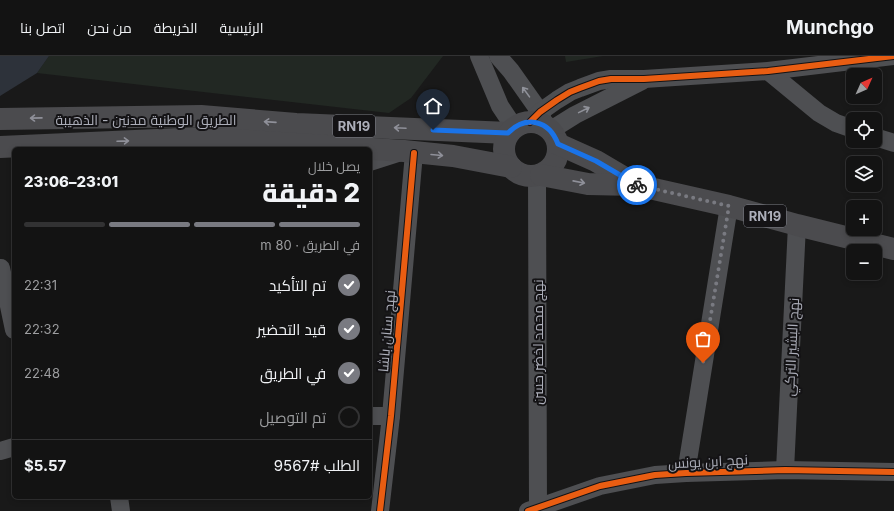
<!DOCTYPE html>
<html lang="ar">
<meta charset="utf-8">
<style>
:root{--surface:#131313;--page:#202021;--text:#f1f3f6;--muted:#9d9ea0;--line:#323233;--accent:#797a81}
body{margin:0;font-family:Inter,Cairo,sans-serif;background:var(--page);color:var(--text);direction:rtl;height:100vh;display:flex;flex-direction:column;font-size:15px;white-space:nowrap}
*{box-sizing:border-box;margin:0}
p{font-size:13px;color:var(--muted)}
.icon{flex:none;width:22px;height:22px;fill:none;stroke:currentColor;stroke-width:2;stroke-linecap:round;stroke-linejoin:round}
.map{position:relative;flex:1;overflow:hidden;direction:ltr}
.details{position:absolute;left:12px;top:91px;width:360px;height:352px;display:flex;flex-direction:column;background:var(--surface);border-radius:6px;box-shadow:0 2px 6px #0003,0 0 0 1px var(--line);direction:rtl}
.details>*{flex:none}
.needle{width:26px;rotate:45deg}
.controls{position:absolute;left:846px;top:12px;display:grid;gap:8px}
.controls a{display:grid;place-items:center;width:36px;height:36px;border-radius:6px;background:var(--surface);box-shadow:0 2px 6px #0003,0 0 0 1px var(--line);font-size:20px}
.pin{position:absolute;display:grid;place-items:center;width:34px;height:34px;color:#fff;margin:-41px -17px;border-radius:50% 50% 50% 0;rotate:-45deg;box-shadow:0 0 4px #0007}
.pin .icon{rotate:45deg}
.courier{position:absolute;display:grid;place-items:center;width:40px;height:40px;margin:-20px;border:3px solid #1a73e8;border-radius:50%;background:#fff;color:#222;box-shadow:0 1px 5px #0007}
.head em{font-style:normal;font-weight:800}
.head div{display:flex;flex-direction:column-reverse}
.head{display:flex;align-items:center;justify-content:space-between;height:68px;padding:0 12px}
h1{font-size:26px;font-weight:800;line-height:30px}
.bar{display:grid;grid-template-columns:repeat(4,1fr);gap:6px 4px;align-content:center;height:48px;padding:0 12px}
.bar i{height:5px;border-radius:3px;background:var(--line)}
.bar .current{background:var(--accent)}
.bar p{grid-column:span 4}
.line{display:flex;align-items:center;gap:10px;padding:0 12px;border-top:1px solid var(--line)}
.line div{flex:1}
ol{padding:0 12px;list-style:none}
li{display:flex;align-items:center;gap:12px;height:44px}
li p{margin-inline-start:auto}
li .icon{padding:4px;border-radius:50%;background:var(--accent);color:#fff;stroke-width:4}
li:last-child{color:var(--muted)}
li i{width:22px;height:22px;border:2px solid var(--line);border-radius:50%}
header{display:flex;align-items:center;gap:24px;box-sizing:border-box;height:56px;padding:0 20px;background:var(--surface);border-bottom:1px solid var(--line)}
header strong{font-size:19px}
nav{display:flex;gap:22px;margin-inline-start:auto;font-size:14px}
.map>svg:first-child{display:block}
.green{fill:#222823}
.water{fill:#2d323a}
.lines{fill:none;stroke-linecap:round;stroke-linejoin:round}
.minor{stroke:#4e4f52;stroke-width:18}
.major{stroke:#4b4b4e;stroke-width:22}
.cycleway-casing{stroke:#141315;stroke-width:8}
.cycleway{stroke:#e95d12;stroke-width:6}
.oneway{stroke:#90929a}
.oneway2{stroke:#8f9099}
.done{stroke:#797a81;stroke-width:4;stroke-dasharray:0 7.2}
.route{stroke:#1a73e8;stroke-width:5}
.labels{text-anchor:middle;dominant-baseline:central;stroke-width:4;stroke-linejoin:round;paint-order:stroke}
.shield{fill:#141315;stroke:#7e8088;stroke-width:1}
.shield-label{font-size:13px;font-weight:bold;fill:#acaeb9}
.street-label{font-size:14px;fill:#acaeb9;stroke:#141315}
</style>
<header>
<strong>Munchgo</strong>
<nav><a>الرئيسية</a><a>الخريطة</a><a>من نحن</a><a>اتصل بنا</a></nav>
</header>
<div class="map">
<svg width="894" height="455" viewBox="0 0 894 455">
<rect width="100%" height="100%" fill="#191919"/>
<g class="green">
<polygon points="49,0 443,0 411,42 389,57 37,17"/>
<polygon points="565,0 603,0 566,6"/>
</g>
<polygon class="water" points="0,0 49,0 37,17 0,40"/>
<g class="lines">
<g class="minor">
<polyline points="479,0 500,50 514,71"/>
<polyline points="498,0 511,15 540,56 544,67"/>
<polyline points="768,15 819,57 836,67 853,73"/>
<polyline points="530,66 540,56 557,44 570,36 580,32 599,25 611,23 644,23 768,15 894,0"/>
<polyline points="551,74 575,59 642,25"/>
<polyline points="875,81 894,87"/>
<polyline points="370,106 398,97"/>
<polyline points="1,212 14,274"/>
<polyline points="370,360 391,360"/>
<polyline points="0,395 14,391"/>
<polyline points="785,414 797,169"/>
<polyline points="686,417 729,150"/>
<polyline points="119,441 121,455"/>
<polyline points="380,455 391,360 414,97"/>
<polyline points="528,455 600,430 655,419 686,417 785,414 894,416"/>
<polyline points="536,455 538,452 537,120"/>
</g>
<g class="major">
<polyline points="0,63 201,60 296,68 509,77"/>
<circle cx="531" cy="93" r="27"/>
<polyline points="558,88 596,105 635,128"/>
<polyline points="0,91 202,82 404,95 453,100 511,111"/>
<polyline points="541,119 588,128 636,129 729,150 797,169 894,193"/>
</g>
<defs>
<g id="cycleway">
<polyline points="530,66 540,56 557,44 570,36 580,32 599,25 611,23 644,23 768,15 894,0"/>
<polyline points="380,455 391,360 414,97"/>
<polyline points="528,455 600,430 655,419 686,417 785,414 894,416"/>
</g>
</defs>
<use href="#cycleway" class="cycleway-casing"/>
<use href="#cycleway" class="cycleway"/>
</g>
<defs><path id="oneway-shaft" d="M-6 0H5M1.5-3L5.5 0L1.5 3" fill="none" stroke-width="1.6" stroke-linecap="round" stroke-linejoin="round"/></defs>
<g class="oneway">
<use href="#oneway-shaft" transform="translate(526 36) rotate(-126)"/>
<use href="#oneway-shaft" transform="translate(584 54) rotate(-26)"/>
</g>
<g class="oneway2">
<use href="#oneway-shaft" transform="translate(36 62) rotate(179)"/>
<use href="#oneway-shaft" transform="translate(270 66) rotate(-176)"/>
<use href="#oneway-shaft" transform="translate(400 72) rotate(-177)"/>
<use href="#oneway-shaft" transform="translate(123 85) rotate(-2)"/>
<use href="#oneway-shaft" transform="translate(437 99) rotate(5)"/>
<use href="#oneway-shaft" transform="translate(579 126) rotate(11)"/>
</g>
<g class="lines">
<polyline class="done" points="637,129 729,150 703,307"/>
<path class="route" d="M433 74 508 77C526 59 549 64 558 88L596 105 637 129"/>
</g>
<g class="labels">
<g class="shield">
<rect x="333" y="59" width="42" height="22" rx="3"/>
<rect x="744" y="149" width="42" height="22" rx="3"/>
</g>
<g class="shield-label">
<text x="354" y="70">RN19</text>
<text x="765" y="160">RN19</text>
</g>
<g class="street-label">
<text x="146" y="63">الطريق الوطنية مدنين - الذهيبة</text>
<text transform="translate(386 275) rotate(-85)">نهج سنان باشا</text>
<text transform="translate(537 286) rotate(-90)">نهج محمد لخضر حسن</text>
<text transform="translate(791 291) rotate(-87)">نهج البشير التركي</text>
<text transform="translate(708 405) rotate(-3)">نهج ابن يونس</text>
</g>
</g>
</svg>
<div class="controls">
<a><svg class="needle" viewBox="-14 -14 28 28"><path d="M0-13l5 13h-10z" fill="#e53935"/><path d="M0 13l5-13h-10z" fill="#9d9ea0"/></svg></a>
<a><svg class="icon" aria-label="locate" viewBox="0 0 24 24"><circle cx="12" cy="12" r="6"/><path d="M12 2v4M12 18v4M2 12h4M18 12h4"/></svg></a>
<a><svg class="icon" aria-label="layers" viewBox="0 0 24 24"><path d="M12 4l9 5-9 5-9-5zM3 14l9 5 9-5"/></svg></a>
<a>+</a>
<a>−</a>
</div>
<div class="pin" style="left:703px;top:307px;background:#ea580c"><svg class="icon" aria-label="bag" viewBox="0 0 24 24"><path d="M5 8h14l-1 12H6zM9 8a3 3 0 0 1 6 0"/></svg></div>
<div class="pin" style="left:433px;top:74px;background:#1f2937"><svg class="icon" aria-label="home" viewBox="0 0 24 24"><path d="M3 11l9-7 9 7M6 9v11h12V9"/></svg></div>
<div class="courier" style="left:637px;top:129px"><svg class="icon" aria-label="bike" viewBox="0 0 24 24"><circle cx="6" cy="16" r="4"/><circle cx="18" cy="16" r="4"/><path d="M6 16l4-8h5l3 8M10 8l3 8H6M13 5h3"/></svg></div>
<section class="details">
<div class="head"><div><h1>2 دقيقة</h1><p>يصل خلال</p></div><em>23:01–23:06</em></div>
<div class="bar"><i class="current"></i><i class="current"></i><i class="current"></i><i></i><p>في الطريق · 80 m</p></div>
<ol>
<li><svg class="icon" aria-label="check" viewBox="0 0 24 24"><path d="M5 12l5 5 9-10"/></svg>تم التأكيد<p>22:31</p></li>
<li><svg class="icon" aria-label="check" viewBox="0 0 24 24"><path d="M5 12l5 5 9-10"/></svg>قيد التحضير<p>22:32</p></li>
<li><svg class="icon" aria-label="check" viewBox="0 0 24 24"><path d="M5 12l5 5 9-10"/></svg>في الطريق<p>22:48</p></li>
<li><i></i>تم التوصيل</li>
</ol>
<div class="line" style="height:52px"><div>الطلب #9567</div><b>$5.57</b></div>
</section>
</div>
